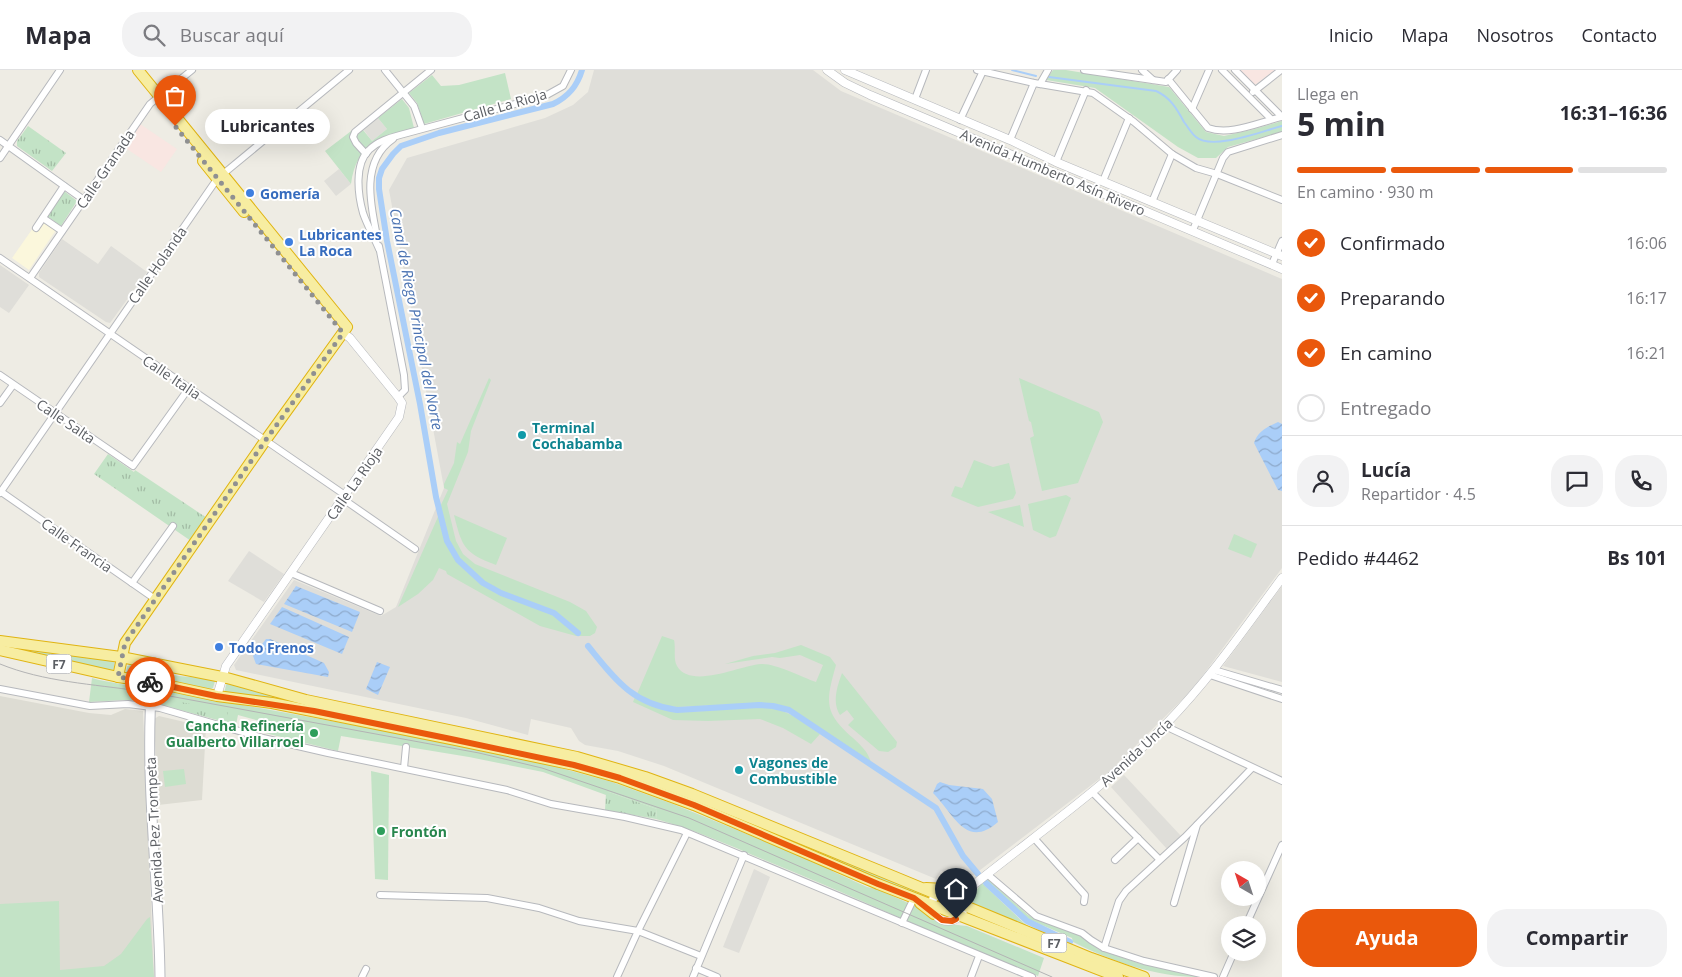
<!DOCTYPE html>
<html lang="es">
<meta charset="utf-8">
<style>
:root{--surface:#fff;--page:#f2f2f3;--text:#2b2b33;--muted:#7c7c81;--line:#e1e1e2;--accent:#ea580c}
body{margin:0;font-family:"Open Sans",sans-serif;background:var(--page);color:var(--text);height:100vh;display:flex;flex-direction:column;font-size:19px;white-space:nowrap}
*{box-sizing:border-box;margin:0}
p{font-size:16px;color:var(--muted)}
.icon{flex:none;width:28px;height:28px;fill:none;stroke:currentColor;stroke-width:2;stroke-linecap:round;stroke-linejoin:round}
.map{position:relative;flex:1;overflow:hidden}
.details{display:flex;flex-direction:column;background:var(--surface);width:400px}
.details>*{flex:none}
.needle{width:32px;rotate:321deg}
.tools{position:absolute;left:1221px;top:791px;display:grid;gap:10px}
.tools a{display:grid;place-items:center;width:45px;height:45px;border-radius:50%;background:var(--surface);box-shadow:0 5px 20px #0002;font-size:25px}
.pin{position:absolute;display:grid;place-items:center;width:42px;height:42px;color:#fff;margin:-51px -21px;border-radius:50% 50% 50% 0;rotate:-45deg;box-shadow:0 0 5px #0007}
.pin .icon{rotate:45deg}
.courier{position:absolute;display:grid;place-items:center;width:50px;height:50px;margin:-25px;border:4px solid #ea580c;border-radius:50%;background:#fff;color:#222;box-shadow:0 1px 6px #0007}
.bubble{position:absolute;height:35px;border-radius:18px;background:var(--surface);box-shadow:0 5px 20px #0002;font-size:16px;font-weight:700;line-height:35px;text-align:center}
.summary em{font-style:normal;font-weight:700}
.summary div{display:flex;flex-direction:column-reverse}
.summary{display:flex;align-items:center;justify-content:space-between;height:85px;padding:0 15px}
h1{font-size:32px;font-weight:700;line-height:38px}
.bar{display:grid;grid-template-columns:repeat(4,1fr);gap:8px 5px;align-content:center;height:60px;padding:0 15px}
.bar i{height:6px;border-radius:4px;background:var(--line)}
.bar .current{background:var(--accent)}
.bar p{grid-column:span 4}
.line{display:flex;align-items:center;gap:12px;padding:0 15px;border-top:1px solid var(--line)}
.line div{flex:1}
.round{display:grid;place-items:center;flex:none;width:52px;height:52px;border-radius:20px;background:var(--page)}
ol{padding:0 15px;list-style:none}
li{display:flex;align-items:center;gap:15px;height:55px}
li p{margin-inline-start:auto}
li .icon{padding:5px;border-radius:50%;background:var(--accent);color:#fff;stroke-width:4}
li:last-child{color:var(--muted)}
li i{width:28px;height:28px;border:2px solid var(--line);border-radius:50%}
.button{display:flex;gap:10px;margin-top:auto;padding:10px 15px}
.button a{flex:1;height:58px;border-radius:20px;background:var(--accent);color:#fff;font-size:20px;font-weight:700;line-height:58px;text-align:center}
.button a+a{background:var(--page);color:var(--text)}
header{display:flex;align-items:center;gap:30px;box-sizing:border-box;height:70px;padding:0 25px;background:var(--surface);border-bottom:1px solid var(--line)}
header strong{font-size:24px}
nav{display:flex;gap:28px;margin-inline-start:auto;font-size:18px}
.search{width:350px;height:45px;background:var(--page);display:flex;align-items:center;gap:12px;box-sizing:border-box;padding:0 18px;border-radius:20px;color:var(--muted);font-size:19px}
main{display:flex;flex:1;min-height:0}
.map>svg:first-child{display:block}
.commercial{fill:#fbf7dc}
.industrial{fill:#dfded9}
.education{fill:#dddcd3}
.medical{fill:#f9e6e2}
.grass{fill:#c3e3c6}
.park{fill:url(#park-tufts)}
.water{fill:url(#water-waves)}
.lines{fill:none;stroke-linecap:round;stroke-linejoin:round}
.stream{stroke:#aacef8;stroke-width:2}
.canal{stroke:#aacef8;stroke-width:6}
.minor-casing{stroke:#b7b9bd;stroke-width:8}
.tertiary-casing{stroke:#b7b9bd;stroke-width:9}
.secondary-casing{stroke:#b8babf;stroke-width:11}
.trunk-casing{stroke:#e0b412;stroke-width:12}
.minor{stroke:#fff;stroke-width:6}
.tertiary{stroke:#fff;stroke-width:8}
.secondary{stroke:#fff;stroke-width:9}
.trunk{stroke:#f7eda1;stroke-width:10}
.tram{stroke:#b3b3b4;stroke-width:1}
.done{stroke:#8f9091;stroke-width:5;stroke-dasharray:0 9}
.route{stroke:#ea580c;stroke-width:6}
.shop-dot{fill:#3f7fe0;stroke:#fff;stroke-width:2}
.culture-dot{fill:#0f9aa8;stroke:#fff;stroke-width:2}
.leisure-dot{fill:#2e9e5b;stroke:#fff;stroke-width:2}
.labels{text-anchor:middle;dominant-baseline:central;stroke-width:4;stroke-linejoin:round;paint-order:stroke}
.shield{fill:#fff;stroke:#8d8f92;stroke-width:1}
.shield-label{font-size:12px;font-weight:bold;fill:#5c5f64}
.street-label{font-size:14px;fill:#5c5f64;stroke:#fff}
.shop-label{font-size:14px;font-weight:bold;fill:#366cbe;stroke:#fff;text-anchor:start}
.culture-label{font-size:14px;font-weight:bold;fill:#0d838f;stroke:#fff;text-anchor:start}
.leisure-label{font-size:14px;font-weight:bold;fill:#27864d;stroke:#fff;text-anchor:end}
.water-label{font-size:15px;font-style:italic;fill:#4b73b2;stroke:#fff}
</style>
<header>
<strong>Mapa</strong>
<div class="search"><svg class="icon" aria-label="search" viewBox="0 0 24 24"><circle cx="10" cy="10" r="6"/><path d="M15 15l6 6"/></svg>Buscar aquí</div>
<nav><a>Inicio</a><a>Mapa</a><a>Nosotros</a><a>Contacto</a></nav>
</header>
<main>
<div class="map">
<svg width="1282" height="907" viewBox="0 0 1282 907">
<defs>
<pattern id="park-tufts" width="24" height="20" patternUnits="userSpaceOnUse" patternTransform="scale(1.25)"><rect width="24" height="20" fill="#c3e3c6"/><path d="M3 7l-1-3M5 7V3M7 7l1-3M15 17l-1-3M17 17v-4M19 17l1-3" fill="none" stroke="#a2bba4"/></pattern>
<pattern id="water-waves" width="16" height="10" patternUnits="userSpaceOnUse" patternTransform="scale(1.25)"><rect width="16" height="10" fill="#aacef8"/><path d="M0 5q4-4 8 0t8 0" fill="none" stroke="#8eaacc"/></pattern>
</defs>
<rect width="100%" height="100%" fill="#eeece4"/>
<polygon class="commercial" points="45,152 56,160 29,200 12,188 33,158 38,161"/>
<g class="industrial">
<polygon points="594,0 813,0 841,21 1282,209 1282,498 1192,620 1111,700 971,807 941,801 936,809 664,696 618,681 585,675 579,671 571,658 531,649 528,665 466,648 236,600 234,595 294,510 381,546 396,537 444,418 389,120 407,88 545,48 573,35 588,22"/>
<polygon points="378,48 387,59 372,71 363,59"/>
<polygon points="339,99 351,114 336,126 324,111"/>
<polygon points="62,169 98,194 111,176 147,202 110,253 106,252 39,207 39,203"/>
<polygon points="0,195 29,215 9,243 0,237"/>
<polygon points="249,481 284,504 264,532 228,511"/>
<polygon points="1282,516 1282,612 1223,596"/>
<polygon points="1124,705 1181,766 1167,779 1111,717"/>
<polygon points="754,799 770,807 739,883 723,877"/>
</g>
<g class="education">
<polygon points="0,626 89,643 111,645 125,639 143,641 154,907 0,907"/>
<polygon points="159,646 206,657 202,730 158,735 154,649"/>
</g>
<g class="medical">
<polygon points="1239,0 1275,0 1256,14 1253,14"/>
<polygon points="140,54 177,79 161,102 124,77"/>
</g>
<g class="grass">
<polygon points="1053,0 1066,0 1169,17 1206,62 1224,66 1251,60 1282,51 1282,62 1228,77 1216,88 1198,88 1178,77 1095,18 1046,10"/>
<polygon points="505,3 511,29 424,54 417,33 409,23 432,5 441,16 459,15"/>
<path d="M402 29 409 38 414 58C379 69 357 73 351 114L325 81 359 55 372 71 387 59 378 48Z"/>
<polygon points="489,308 491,310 471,361 468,382 447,434 456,471 463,484 475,494 570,532 586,541 597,557 595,563 590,566 576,566 540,556 447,504 446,501 439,498 433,510 418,524 398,537 441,440 440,437 448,420 444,418 444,414 454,393 457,372 460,374"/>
<polygon points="1019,308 1099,342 1103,352 1078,413 1042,421 1030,368 1034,366 1031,352 1029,351"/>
<polygon points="974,390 993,397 1009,393 1016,423 1013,429 978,437 951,426 955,416 962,418"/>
<polygon points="1066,425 1071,428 1056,466 1050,468 1033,460 1028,434"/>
<polygon points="1020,435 1024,457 988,442"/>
<path d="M454 445 507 468 496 495C464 483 462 477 454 445Z"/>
<polygon points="1234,464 1257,474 1251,488 1228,479"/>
<path d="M662 566 674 570C676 578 673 589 677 596 691 620 741 595 761 594 775 593 802 607 816 612L823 595 800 585 780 588 772 587 725 594 753 586 775 583 801 575 830 587 836 595C826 631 823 642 853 668 862 677 867 680 871 692L789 638 776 634 758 633 678 637 663 636 637 624Z"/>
<polygon points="21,576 115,591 113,602 0,577"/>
<polygon points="130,595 179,606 213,609 215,611 213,618 211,619 164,609 128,605 126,603 127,596"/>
<path d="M842 603 897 672 896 677 888 682 879 681 848 655 854 649 847 640 840 645C832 632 837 617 842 603Z"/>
<path d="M92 608 99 610 137 617C142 621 142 625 142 630H124L89 632Z"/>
<polygon points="227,611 676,721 930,826 930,828 891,815 650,715 224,624"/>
<path d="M165 621 403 664 546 694 612 712 673 734 825 796 834 802 867 817 877 819 926 841 939 851 948 854 967 856 1044 888 1038 906C945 870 855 826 762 789 727 774 692 759 656 749L657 739 609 722 606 725 543 702 469 687 341 666 338 681 261 662 263 652 238 645 236 655 159 634C159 628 159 625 165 621Z"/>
<path d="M635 627C645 632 656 638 667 640 703 648 755 627 787 643 799 648 809 657 820 664L811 674 783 658 760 649 708 651 673 650 633 632Z"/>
<polygon points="184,699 186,714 165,717 163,701"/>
<polygon points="371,701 389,705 388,810 375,809"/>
<path d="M987 808 1028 845 1037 850 1061 857 1079 865 1098 879 1141 894H1149L1199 907C1156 907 1111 891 1073 872L1072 868 1028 849 986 810Z"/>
<polygon points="982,813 1024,853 1030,858 975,835 971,831 971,827"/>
<polygon points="59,831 60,900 104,896 121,884 147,849 150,847 154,907 0,907 0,834"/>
</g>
<g class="park">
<polygon points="28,56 66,83 52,101 17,76 17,71"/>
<polygon points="64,121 77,131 61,156 47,146"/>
<polygon points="108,384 134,402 135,400 207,448 191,471 94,404"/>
<polygon points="175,631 228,641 226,652 174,638"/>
<polygon points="609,722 657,739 656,749 605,740 606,723"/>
</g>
<g class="water">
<path d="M1278 352 1282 354V421L1278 420 1254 373C1258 361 1267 357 1278 352Z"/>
<polygon points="296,516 360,542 352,562 284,534"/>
<polygon points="282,537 349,567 342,584 270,554"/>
<polygon points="266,569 270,569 324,593 329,602 328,607 256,594 253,586"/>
<polygon points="377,592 390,597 378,625 366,619"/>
<path d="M940 712 949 715 983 719 992 729 998 752C966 780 954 744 933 723L937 714Z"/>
</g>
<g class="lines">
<g class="stream">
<polyline points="1012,0 1036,6"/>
<path d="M1049 7 1156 21C1170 27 1177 39 1184 52 1188 57 1191 63 1196 67 1212 81 1262 61 1282 56"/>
</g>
<g class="canal">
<path d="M578 563 554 543 501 523 483 513 458 490 447 471 436 427 420 334 387 171 379 119V108L382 99 393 84 401 76 439 63 553 34C568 27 577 17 582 0"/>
<path d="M588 576C615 609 631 633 677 640L759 635 773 636 789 640 936 738 963 786 978 804"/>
<polyline points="986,813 1027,851 1070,872"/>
</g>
<defs>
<g id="minor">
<polyline points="385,0 414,36 422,58"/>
<polyline points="977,0 1034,13 1093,23 1134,52 1172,84 1196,98 1217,104 1282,130"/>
<polyline points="1084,0 1166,12 1177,0"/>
<polyline points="1142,0 1153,10"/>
<polyline points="1222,0 1271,49"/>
<polyline points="1235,0 1282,47"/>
<path d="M1168 9 1208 58C1231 66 1259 52 1282 47"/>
<polyline points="1040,14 1048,0"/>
<polyline points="1253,22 1281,0"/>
<polyline points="915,29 926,0"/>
<polyline points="1192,39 1209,0"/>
<polyline points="960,50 983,1"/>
<polyline points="0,70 84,130"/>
<polyline points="1010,70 1034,13"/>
<polyline points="366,84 356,73 353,67 355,62 431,0"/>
<polyline points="0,88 60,0"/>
<polyline points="1056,92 1086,20"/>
<polyline points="1103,111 1129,48"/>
<polyline points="1152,132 1172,84"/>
<polyline points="43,148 62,161"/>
<polyline points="36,158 64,116"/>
<polyline points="1193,160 1223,88 1228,82 1282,65"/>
<path d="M377 166C370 133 361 91 393 69"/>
<polyline points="379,176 404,305 405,320 398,327"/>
<path d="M379 179C374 167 367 155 363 143 358 125 354 94 369 80 378 71 389 68 400 65L545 26 563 16 571 0"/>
<polyline points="0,188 345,425"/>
<polyline points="1272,194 1282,171"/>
<polyline points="30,208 150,34 192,0"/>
<polyline points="0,305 133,396 189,318"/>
<polyline points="0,333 13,315"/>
<polyline points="0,421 155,529"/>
<polyline points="0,423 217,109 349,0"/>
<polyline points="343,429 415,479"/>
<polyline points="291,503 380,541"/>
<polyline points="132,513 173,456"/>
<polyline points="1214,600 1282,620"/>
<polyline points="1210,605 1282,629"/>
<polyline points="0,619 90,636 128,634 160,638 263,668 328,683 507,720 551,734 625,747 681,760 1032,907"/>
<polyline points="1165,656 1282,711"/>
<polyline points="404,698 406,677"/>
<polyline points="1093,723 1159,789"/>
<polyline points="1034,768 1085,825 1084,832"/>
<polyline points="1115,790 1138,768"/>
<polyline points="987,804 1036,846 1082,863 1091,870 1104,878 1144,891 1214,907"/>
<polyline points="380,825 487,828 539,838 579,851 638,861 701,886"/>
<polyline points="1174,833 1197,755"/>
<polyline points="902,853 914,828"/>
<polyline points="1246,855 1282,775"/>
<polyline points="1104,878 1119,831 1126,821 1185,767 1252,698"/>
<polyline points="696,898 717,907"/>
<polyline points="362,907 366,899"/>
<polyline points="617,907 638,861 687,763"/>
<polyline points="693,907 744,785"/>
<polyline points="971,907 979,886"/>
<polyline points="1223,907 1234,882"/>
</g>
<g id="tertiary">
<polyline points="827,0 845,13 870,25 1282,199"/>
<polyline points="845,0 1010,70 1056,92 1282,186"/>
<polyline points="217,626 226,596 399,347 402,333 398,327 350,268 343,263"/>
<circle cx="948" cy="835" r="16"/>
<path d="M959 824 976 813C1041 761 1109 714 1166 654 1210 609 1245 558 1282 508"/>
</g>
<path id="secondary" d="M152 612C144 709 159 810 160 907"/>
<g id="trunk">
<polyline points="203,91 244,142"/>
<polyline points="0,571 121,587 227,608 306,630 577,687 645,707 692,724 895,807 1091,888 1144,907"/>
<polyline points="0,580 118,607 152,612 217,626 272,633 451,669 574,695 620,708 694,735 878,814 1118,907"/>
<polyline points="118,607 125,573 265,371 347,257 138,0"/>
<polyline points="926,818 945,819"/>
<polyline points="920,833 934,844"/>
</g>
</defs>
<use href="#minor" class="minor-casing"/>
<use href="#tertiary" class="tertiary-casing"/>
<use href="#secondary" class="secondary-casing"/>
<use href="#trunk" class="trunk-casing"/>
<use href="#minor" class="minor"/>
<use href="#tertiary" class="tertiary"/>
<use href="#secondary" class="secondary"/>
<use href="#trunk" class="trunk"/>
<g class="tram">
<path d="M0 594C44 612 93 614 139 621"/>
<polyline points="164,625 479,683 542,698 689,748 1052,907"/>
</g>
</g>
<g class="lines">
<polyline class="done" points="150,612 118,607 125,573 265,371 343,263 175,56"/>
<polyline class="route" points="150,612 216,626 314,641 451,669 574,695 620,708 694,735 878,814 914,828 942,850 952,851 956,849"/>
</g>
<g class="shop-dot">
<circle cx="250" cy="123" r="5"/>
<circle cx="289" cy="172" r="5"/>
<circle cx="219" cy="577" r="5"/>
</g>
<g class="culture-dot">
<circle cx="522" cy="365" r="5"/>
<circle cx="739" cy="700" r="5"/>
</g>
<g class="leisure-dot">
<circle cx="314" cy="663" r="5"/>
<circle cx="381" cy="761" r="5"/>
</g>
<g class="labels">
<g class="shield">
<rect x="46.5" y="584.5" width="25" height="19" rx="4"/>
<rect x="1041.5" y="863.5" width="25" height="19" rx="4"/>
</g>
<g class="shield-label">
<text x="59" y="594">F7</text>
<text x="1054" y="873">F7</text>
</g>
<g class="street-label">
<text transform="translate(505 35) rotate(-16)">Calle La Rioja</text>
<text transform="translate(105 99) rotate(-56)">Calle Granada</text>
<text transform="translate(1053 102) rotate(23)">Avenida Humberto Asín Rivero</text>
<text transform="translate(157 195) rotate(-55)">Calle Holanda</text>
<text transform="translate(172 307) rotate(34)">Calle Italia</text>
<text transform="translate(66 351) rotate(34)">Calle Salta</text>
<text transform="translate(354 413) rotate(-55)">Calle La Rioja</text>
<text transform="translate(77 475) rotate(35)">Calle Francia</text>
<text transform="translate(1136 682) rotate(-43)">Avenida Uncía</text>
<text transform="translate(154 760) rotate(-93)">Avenida Pez Trompeta</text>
</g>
<g class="shop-label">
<text x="260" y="123">Gomería</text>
<text x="299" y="164">Lubricantes<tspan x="299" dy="16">La Roca</tspan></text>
<text x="229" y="577">Todo Frenos</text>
</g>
<g class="culture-label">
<text x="532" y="357">Terminal<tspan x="532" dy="16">Cochabamba</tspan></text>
<text x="749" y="692">Vagones de<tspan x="749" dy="16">Combustible</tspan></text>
</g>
<g class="leisure-label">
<text x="304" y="655">Cancha Refinería<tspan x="304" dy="16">Gualberto Villarroel</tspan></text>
<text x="391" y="761" text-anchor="start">Frontón</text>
</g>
<g class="water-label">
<text transform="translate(417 249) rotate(79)">Canal de Riego Principal del Norte</text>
</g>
</g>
</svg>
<div class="tools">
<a><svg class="needle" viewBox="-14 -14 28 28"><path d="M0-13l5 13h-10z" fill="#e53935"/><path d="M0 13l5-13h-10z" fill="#7c7c81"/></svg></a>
<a><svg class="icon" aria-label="layers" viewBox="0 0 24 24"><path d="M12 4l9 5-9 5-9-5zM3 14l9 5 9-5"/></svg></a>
</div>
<div class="pin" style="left:175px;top:56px;background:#ea580c"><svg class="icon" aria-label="bag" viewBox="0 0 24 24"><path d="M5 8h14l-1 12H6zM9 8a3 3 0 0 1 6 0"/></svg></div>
<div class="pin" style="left:956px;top:849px;background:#1f2937"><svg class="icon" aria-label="home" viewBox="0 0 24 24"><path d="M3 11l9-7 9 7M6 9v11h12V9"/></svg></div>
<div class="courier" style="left:150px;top:612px"><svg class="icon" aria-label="bike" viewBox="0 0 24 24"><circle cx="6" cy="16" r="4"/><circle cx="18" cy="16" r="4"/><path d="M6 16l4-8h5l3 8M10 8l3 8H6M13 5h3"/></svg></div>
<div class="bubble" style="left:205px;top:39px;width:125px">Lubricantes</div>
</div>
<section class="details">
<div class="summary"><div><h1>5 min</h1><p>Llega en</p></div><em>16:31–16:36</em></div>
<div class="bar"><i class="current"></i><i class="current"></i><i class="current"></i><i></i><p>En camino · 930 m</p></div>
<ol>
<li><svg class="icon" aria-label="check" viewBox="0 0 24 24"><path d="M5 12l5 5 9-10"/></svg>Confirmado<p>16:06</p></li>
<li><svg class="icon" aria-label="check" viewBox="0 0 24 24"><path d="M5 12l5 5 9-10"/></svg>Preparando<p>16:17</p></li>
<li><svg class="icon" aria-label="check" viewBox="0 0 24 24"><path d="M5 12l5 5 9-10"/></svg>En camino<p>16:21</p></li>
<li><i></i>Entregado</li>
</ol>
<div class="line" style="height:90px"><a class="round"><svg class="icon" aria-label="person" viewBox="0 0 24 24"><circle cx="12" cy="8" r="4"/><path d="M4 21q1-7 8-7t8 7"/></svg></a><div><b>Lucía</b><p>Repartidor · 4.5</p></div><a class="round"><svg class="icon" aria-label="chat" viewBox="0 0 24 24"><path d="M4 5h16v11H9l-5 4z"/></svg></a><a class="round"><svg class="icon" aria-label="phone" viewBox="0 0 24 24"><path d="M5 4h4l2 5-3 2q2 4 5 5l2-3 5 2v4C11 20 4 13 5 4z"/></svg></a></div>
<div class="line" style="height:65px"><div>Pedido #4462</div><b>Bs 101</b></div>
<div class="button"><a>Ayuda</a><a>Compartir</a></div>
</section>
</main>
